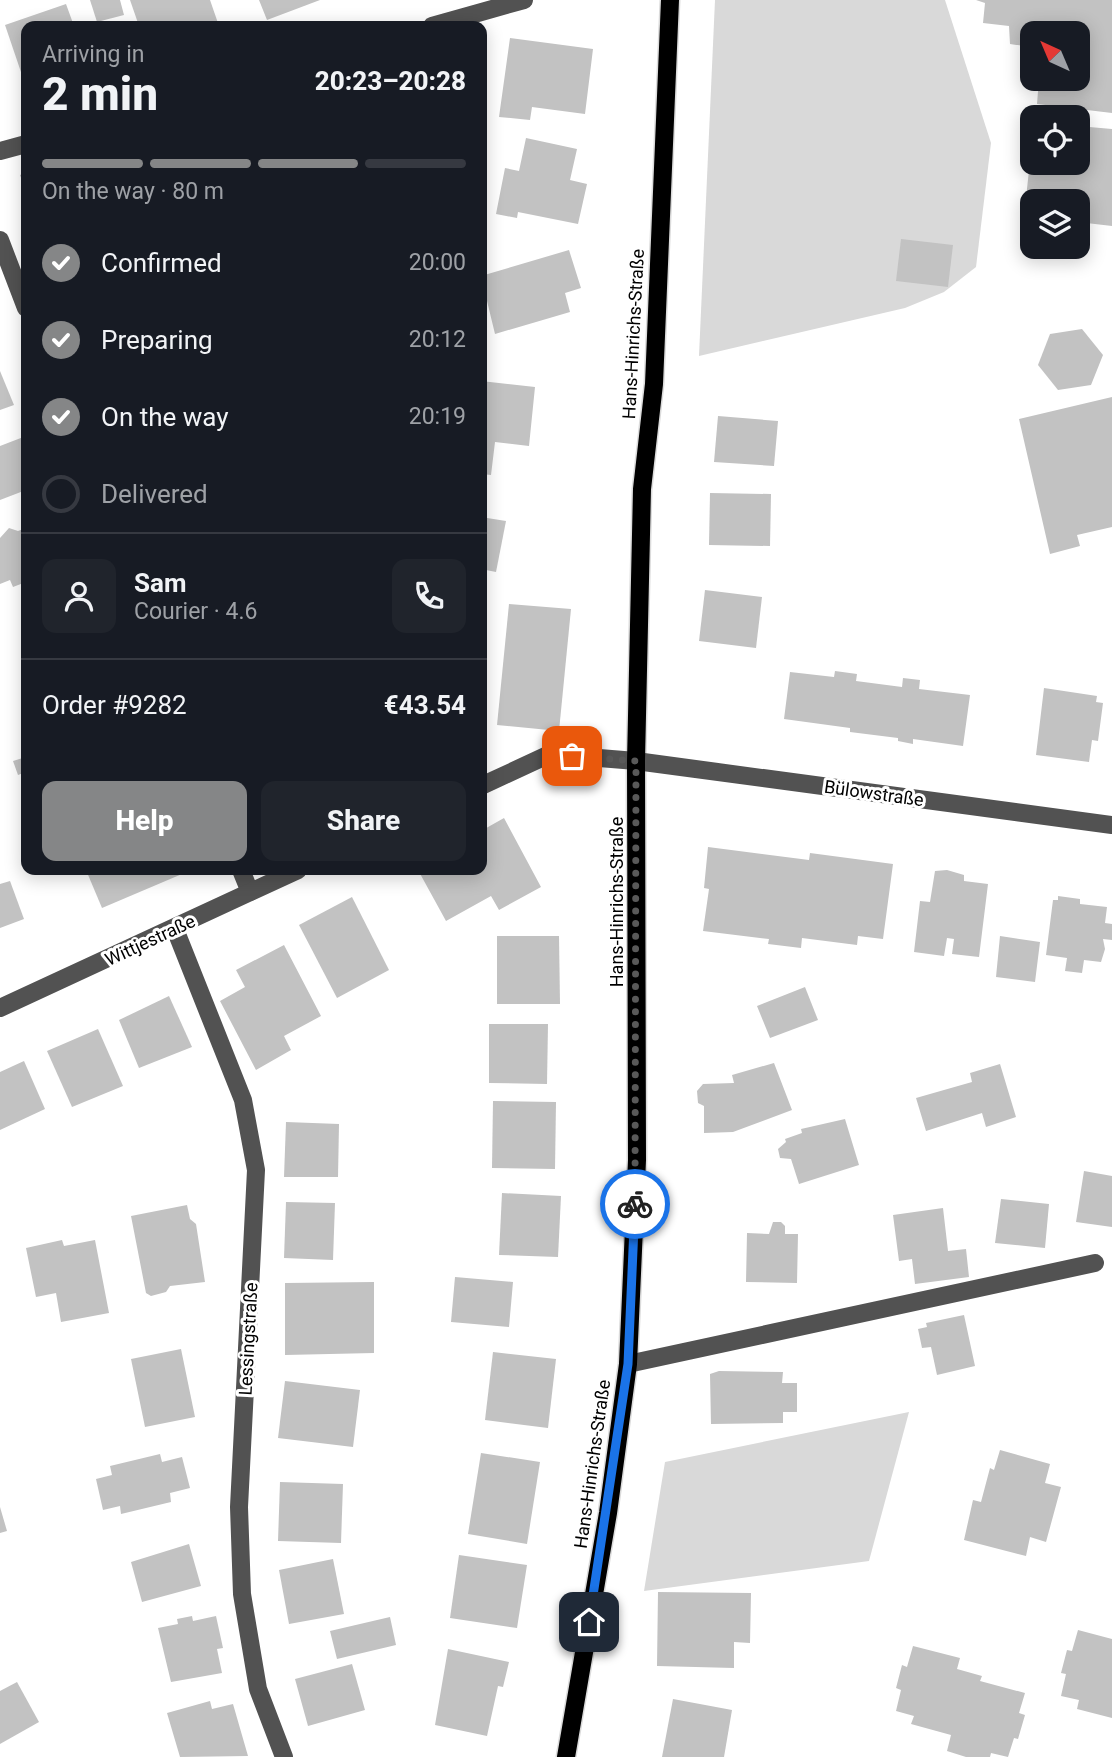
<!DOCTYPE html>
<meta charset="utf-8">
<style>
:root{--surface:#171b24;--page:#20242c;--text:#f1f3f6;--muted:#9ea1a6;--line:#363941;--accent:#858687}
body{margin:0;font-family:Roboto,sans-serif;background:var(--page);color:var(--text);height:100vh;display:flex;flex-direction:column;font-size:26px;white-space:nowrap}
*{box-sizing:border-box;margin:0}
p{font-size:23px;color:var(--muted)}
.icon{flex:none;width:38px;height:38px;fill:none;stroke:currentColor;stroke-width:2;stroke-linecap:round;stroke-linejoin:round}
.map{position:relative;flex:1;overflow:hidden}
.side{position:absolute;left:21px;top:21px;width:466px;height:854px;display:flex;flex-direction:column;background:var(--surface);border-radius:14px;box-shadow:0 4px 18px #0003}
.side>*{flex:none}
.needle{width:46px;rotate:316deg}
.tools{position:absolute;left:1020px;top:21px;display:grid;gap:14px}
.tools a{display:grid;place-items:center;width:70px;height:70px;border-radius:14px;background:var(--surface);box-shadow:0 4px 18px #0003;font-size:35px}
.pin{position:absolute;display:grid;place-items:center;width:60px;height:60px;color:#fff;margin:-30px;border-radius:14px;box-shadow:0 4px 10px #0006}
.courier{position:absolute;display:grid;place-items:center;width:70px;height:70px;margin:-35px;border:5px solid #1a73e8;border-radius:50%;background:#fff;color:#222;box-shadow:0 2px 9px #0007}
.overview em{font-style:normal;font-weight:800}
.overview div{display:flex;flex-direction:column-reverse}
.overview{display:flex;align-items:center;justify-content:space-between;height:119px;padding:0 21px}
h1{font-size:46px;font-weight:800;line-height:52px}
.bar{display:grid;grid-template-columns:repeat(4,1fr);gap:10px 7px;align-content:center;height:84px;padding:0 21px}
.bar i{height:9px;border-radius:5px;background:var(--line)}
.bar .active{background:var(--accent)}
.bar p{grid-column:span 4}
.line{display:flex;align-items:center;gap:18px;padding:0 21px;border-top:2px solid var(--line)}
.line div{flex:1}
.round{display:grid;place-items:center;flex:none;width:74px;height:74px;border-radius:14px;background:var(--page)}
ol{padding:0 21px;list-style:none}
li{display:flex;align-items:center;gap:21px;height:77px}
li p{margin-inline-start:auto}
li .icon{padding:7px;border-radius:50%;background:var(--accent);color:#fff;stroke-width:4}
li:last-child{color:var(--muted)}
li i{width:38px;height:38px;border:4px solid var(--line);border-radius:50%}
.primary-button{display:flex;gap:14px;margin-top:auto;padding:14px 21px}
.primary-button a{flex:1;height:80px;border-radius:14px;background:var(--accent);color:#fff;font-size:28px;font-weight:800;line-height:80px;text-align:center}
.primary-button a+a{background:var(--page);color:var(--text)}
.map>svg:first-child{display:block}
.green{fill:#d9d9d9}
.building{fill:#c2c2c2}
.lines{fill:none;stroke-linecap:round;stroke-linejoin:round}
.major-casing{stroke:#dbdbdb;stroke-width:21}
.minor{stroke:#525252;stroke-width:18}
.major{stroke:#000;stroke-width:18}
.done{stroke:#595959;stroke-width:7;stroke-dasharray:0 12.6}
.route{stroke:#1a73e8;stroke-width:9}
.labels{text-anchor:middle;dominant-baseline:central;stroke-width:6;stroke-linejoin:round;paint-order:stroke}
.street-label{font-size:18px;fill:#000;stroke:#fff}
</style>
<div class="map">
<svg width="1112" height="1757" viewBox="0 0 1112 1757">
<rect width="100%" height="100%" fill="#fff"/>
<g class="green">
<polygon points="715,0 945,0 991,143 976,267 944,292 905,308 699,356"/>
<polygon points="909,1412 869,1561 644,1591 665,1462"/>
</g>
<g class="building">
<polygon points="90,0 120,0 124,15 97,22"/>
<polygon points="130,0 210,0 219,26 139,26"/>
<polygon points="259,0 320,0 267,20"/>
<polygon points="976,0 1112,0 1112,113 1037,104 1039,79 1078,79 1078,33 1050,33 1036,29 1031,47 1010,44 1009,26 983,23 985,3"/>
<polygon points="66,4 74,26 26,26 26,77 23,78 5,25"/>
<polygon points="510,38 593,49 585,114 532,107 530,120 499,117"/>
<polygon points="1078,126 1112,129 1112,226 1078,222 1078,201 1032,201 1032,212 1025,207 1031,152 1032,163 1078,163"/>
<polygon points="526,138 577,149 570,180 587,184 578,224 518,212 517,218 496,214 505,168 519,171"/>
<polygon points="26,172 26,191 20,175"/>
<polygon points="901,239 953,245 948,287 896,281"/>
<polygon points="569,250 581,288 565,293 570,312 495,334 481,276"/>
<polygon points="1082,329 1103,355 1091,385 1058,390 1038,365 1050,334"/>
<polygon points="0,371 14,405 0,410"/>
<polygon points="481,381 535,387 529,446 495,442 491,475 481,474"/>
<polygon points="1112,397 1112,527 1077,535 1080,546 1050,554 1019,419"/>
<polygon points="718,416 778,421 774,466 714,462"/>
<polygon points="26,436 26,490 0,500 0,446"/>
<polygon points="710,493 771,494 770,546 709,545"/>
<polygon points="481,517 506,521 496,572 481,569"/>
<polygon points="9,528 18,531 26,528 26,582 13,587 10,580 0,584 0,538"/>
<polygon points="705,590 762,597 756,648 699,641"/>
<polygon points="509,604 571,609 559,731 497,725"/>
<polygon points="835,671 857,674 856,681 902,687 903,678 920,680 919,689 970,695 963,746 913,739 913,744 898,741 898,738 850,732 850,728 784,719 790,672 834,677"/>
<polygon points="1044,688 1097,696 1096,702 1103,703 1098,741 1092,740 1089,762 1036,755"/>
<polygon points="26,757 26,772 18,775 13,761"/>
<polygon points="504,818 541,887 499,910 491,896 446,921 418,870 481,870 481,831"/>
<polygon points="708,847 809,860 810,853 893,864 883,939 858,936 857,945 802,938 801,948 768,944 769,939 703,931 709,889 704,888"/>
<polygon points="86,870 180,870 182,874 102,908"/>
<polygon points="947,870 964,875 964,881 988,884 979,957 952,954 954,939 947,938 944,956 914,952 920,901 930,902 935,871"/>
<polygon points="10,881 24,919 0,928 0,884"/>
<polygon points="1058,896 1080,899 1080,904 1107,907 1105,923 1112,924 1112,940 1103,939 1105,949 1101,962 1084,960 1082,973 1065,971 1067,958 1046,955 1053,900 1058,900"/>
<polygon points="352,897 389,970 337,998 299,925"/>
<polygon points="497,936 559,936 560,1004 497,1004"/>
<polygon points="1000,936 1040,942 1035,982 996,977"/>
<polygon points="284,945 321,1016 284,1036 291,1050 256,1070 220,1001 245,987 236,970"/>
<polygon points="805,987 818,1020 770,1038 757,1006"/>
<polygon points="169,996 192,1047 139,1068 119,1020"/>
<polygon points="489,1024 548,1024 547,1084 489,1083"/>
<polygon points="98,1029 123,1086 72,1107 47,1051"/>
<polygon points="24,1061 45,1109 0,1130 0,1072"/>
<polygon points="774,1063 792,1110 733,1132 704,1133 704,1106 698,1103 697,1091 703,1084 734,1083 732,1075"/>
<polygon points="1000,1064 1016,1117 986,1127 982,1113 926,1131 916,1098 972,1082 970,1073"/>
<polygon points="493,1101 556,1102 555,1169 492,1168"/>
<polygon points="845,1119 859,1165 799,1184 791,1159 780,1158 778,1149 786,1142 785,1139 802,1133 801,1129"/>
<polygon points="286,1122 339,1124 338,1177 284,1177"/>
<polygon points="1084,1171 1112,1176 1112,1227 1076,1222"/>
<polygon points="502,1193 561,1196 558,1257 499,1255"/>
<polygon points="1001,1199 1049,1204 1045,1248 995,1243"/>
<polygon points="286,1202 335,1203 333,1260 284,1258"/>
<polygon points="187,1205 190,1219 196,1224 205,1282 170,1286 166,1292 151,1296 146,1293 131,1216"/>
<polygon points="943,1208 948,1251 966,1249 969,1277 915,1284 912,1259 899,1261 893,1215"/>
<polygon points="773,1222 781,1222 785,1226 785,1234 798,1234 797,1283 746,1282 747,1233 769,1234"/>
<polygon points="62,1240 64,1246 95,1240 109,1313 61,1322 56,1293 36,1297 26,1248"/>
<polygon points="455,1277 513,1282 509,1327 451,1322"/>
<polygon points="374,1282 374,1353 285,1355 285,1283"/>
<polygon points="964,1315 975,1366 937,1375 931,1347 922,1348 918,1329 927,1327 926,1323"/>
<polygon points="181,1349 195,1417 145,1427 131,1359"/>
<polygon points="493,1352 556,1359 548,1428 485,1420"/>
<polygon points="719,1371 783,1372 782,1383 797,1383 797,1412 783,1412 783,1423 711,1424 710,1374"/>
<polygon points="285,1381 360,1390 353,1447 278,1438"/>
<polygon points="1000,1450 1050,1464 1045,1483 1061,1487 1046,1542 1030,1537 1026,1556 964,1540 973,1500 981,1502 990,1468 994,1470"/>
<polygon points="481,1453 540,1462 527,1544 468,1534"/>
<polygon points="160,1454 162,1462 182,1457 190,1488 170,1493 171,1502 121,1514 120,1506 103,1510 96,1479 112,1475 110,1466"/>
<polygon points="280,1482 343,1484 341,1543 278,1541"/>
<polygon points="0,1507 7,1531 0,1533"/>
<polygon points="189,1544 201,1586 142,1602 131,1562"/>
<polygon points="459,1555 527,1565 517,1628 450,1618"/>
<polygon points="333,1559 344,1614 289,1624 279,1570"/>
<polygon points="658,1592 751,1593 750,1643 734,1642 734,1668 657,1666"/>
<polygon points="192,1616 193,1621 216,1616 223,1648 217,1649 222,1673 171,1682 158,1628 178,1624 177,1619"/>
<polygon points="390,1617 396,1645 337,1659 330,1631"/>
<polygon points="1078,1630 1112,1639 1112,1718 1077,1709 1079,1700 1061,1696 1066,1674 1061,1673 1067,1650 1072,1651"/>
<polygon points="913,1646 960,1658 957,1669 982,1676 980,1681 1025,1693 1019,1713 1025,1715 1018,1739 1014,1738 1008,1757 991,1753 990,1757 966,1757 947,1751 951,1735 911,1724 914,1716 896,1711 901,1690 896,1688 902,1665 907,1667"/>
<polygon points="448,1649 509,1662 503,1687 498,1686 487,1736 435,1725"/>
<polygon points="352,1664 365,1710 308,1726 295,1679"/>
<polygon points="17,1682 39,1722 0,1744 0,1691"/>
<polygon points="673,1699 732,1710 724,1757 662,1757"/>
<polygon points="210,1701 212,1709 233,1704 248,1756 180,1757 167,1713"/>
</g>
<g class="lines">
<defs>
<polyline id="major" points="566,1757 608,1513 628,1364 637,1160 636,761 642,489 654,384 670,0"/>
</defs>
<use href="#major" class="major-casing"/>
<g class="minor">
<polyline points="432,26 524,0"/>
<polyline points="0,151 26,144"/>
<polyline points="0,240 26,308"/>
<polyline points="481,786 550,754 636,761 1112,825"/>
<polyline points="241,870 250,892"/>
<polyline points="175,929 243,1100 256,1170 239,1507 242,1594 258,1689 284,1757"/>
<polyline points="0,1008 298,870"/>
<polyline points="628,1364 1095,1263"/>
</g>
<use href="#major" class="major"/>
</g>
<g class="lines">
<polyline class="done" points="572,756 636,761 635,1204"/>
<polyline class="route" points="589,1622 628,1364 635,1204"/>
</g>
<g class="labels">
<g class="street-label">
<text transform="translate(633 334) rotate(-87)">Hans-Hinrichs-Straße</text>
<text transform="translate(874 793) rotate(8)">Bülowstraße</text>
<text transform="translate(616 902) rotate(-90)">Hans-Hinrichs-Straße</text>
<text transform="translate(150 940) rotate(-25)">Wittjestraße</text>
<text transform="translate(248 1339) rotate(-87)">Lessingstraße</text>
<text transform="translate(592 1464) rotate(-82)">Hans-Hinrichs-Straße</text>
</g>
</g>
</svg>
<div class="tools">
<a><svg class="needle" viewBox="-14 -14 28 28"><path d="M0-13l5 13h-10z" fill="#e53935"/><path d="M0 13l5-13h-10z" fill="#9ea1a6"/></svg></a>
<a><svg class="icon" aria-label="locate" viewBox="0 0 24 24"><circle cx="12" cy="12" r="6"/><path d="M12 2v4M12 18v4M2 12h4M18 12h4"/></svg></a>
<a><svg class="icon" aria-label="layers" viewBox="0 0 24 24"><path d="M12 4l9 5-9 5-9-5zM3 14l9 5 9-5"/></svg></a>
</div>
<div class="pin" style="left:572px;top:756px;background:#ea580c"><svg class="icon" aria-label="bag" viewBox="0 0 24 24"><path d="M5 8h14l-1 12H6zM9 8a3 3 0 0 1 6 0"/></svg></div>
<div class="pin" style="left:589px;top:1622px;background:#1f2937"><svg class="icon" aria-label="home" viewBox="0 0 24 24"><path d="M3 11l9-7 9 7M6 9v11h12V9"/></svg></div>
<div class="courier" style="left:635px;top:1204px"><svg class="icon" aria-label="bike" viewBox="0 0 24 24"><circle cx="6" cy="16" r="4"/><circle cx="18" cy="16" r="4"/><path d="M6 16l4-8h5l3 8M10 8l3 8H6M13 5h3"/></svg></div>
<section class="side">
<div class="overview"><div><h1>2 min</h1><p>Arriving in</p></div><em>20:23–20:28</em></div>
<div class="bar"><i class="active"></i><i class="active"></i><i class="active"></i><i></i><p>On the way · 80 m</p></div>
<ol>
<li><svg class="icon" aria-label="check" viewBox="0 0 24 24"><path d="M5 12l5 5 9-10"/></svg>Confirmed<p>20:00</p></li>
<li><svg class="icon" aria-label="check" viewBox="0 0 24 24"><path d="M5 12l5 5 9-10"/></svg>Preparing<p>20:12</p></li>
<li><svg class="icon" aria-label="check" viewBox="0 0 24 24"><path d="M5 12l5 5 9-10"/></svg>On the way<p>20:19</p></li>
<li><i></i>Delivered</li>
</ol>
<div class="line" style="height:126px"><a class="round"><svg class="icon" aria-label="person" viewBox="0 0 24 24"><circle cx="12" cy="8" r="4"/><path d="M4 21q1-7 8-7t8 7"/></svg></a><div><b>Sam</b><p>Courier · 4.6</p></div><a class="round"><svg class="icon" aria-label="phone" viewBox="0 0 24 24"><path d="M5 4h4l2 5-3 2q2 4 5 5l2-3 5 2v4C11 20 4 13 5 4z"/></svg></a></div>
<div class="line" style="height:91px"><div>Order #9282</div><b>€43.54</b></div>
<div class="primary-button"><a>Help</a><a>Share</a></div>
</section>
</div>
